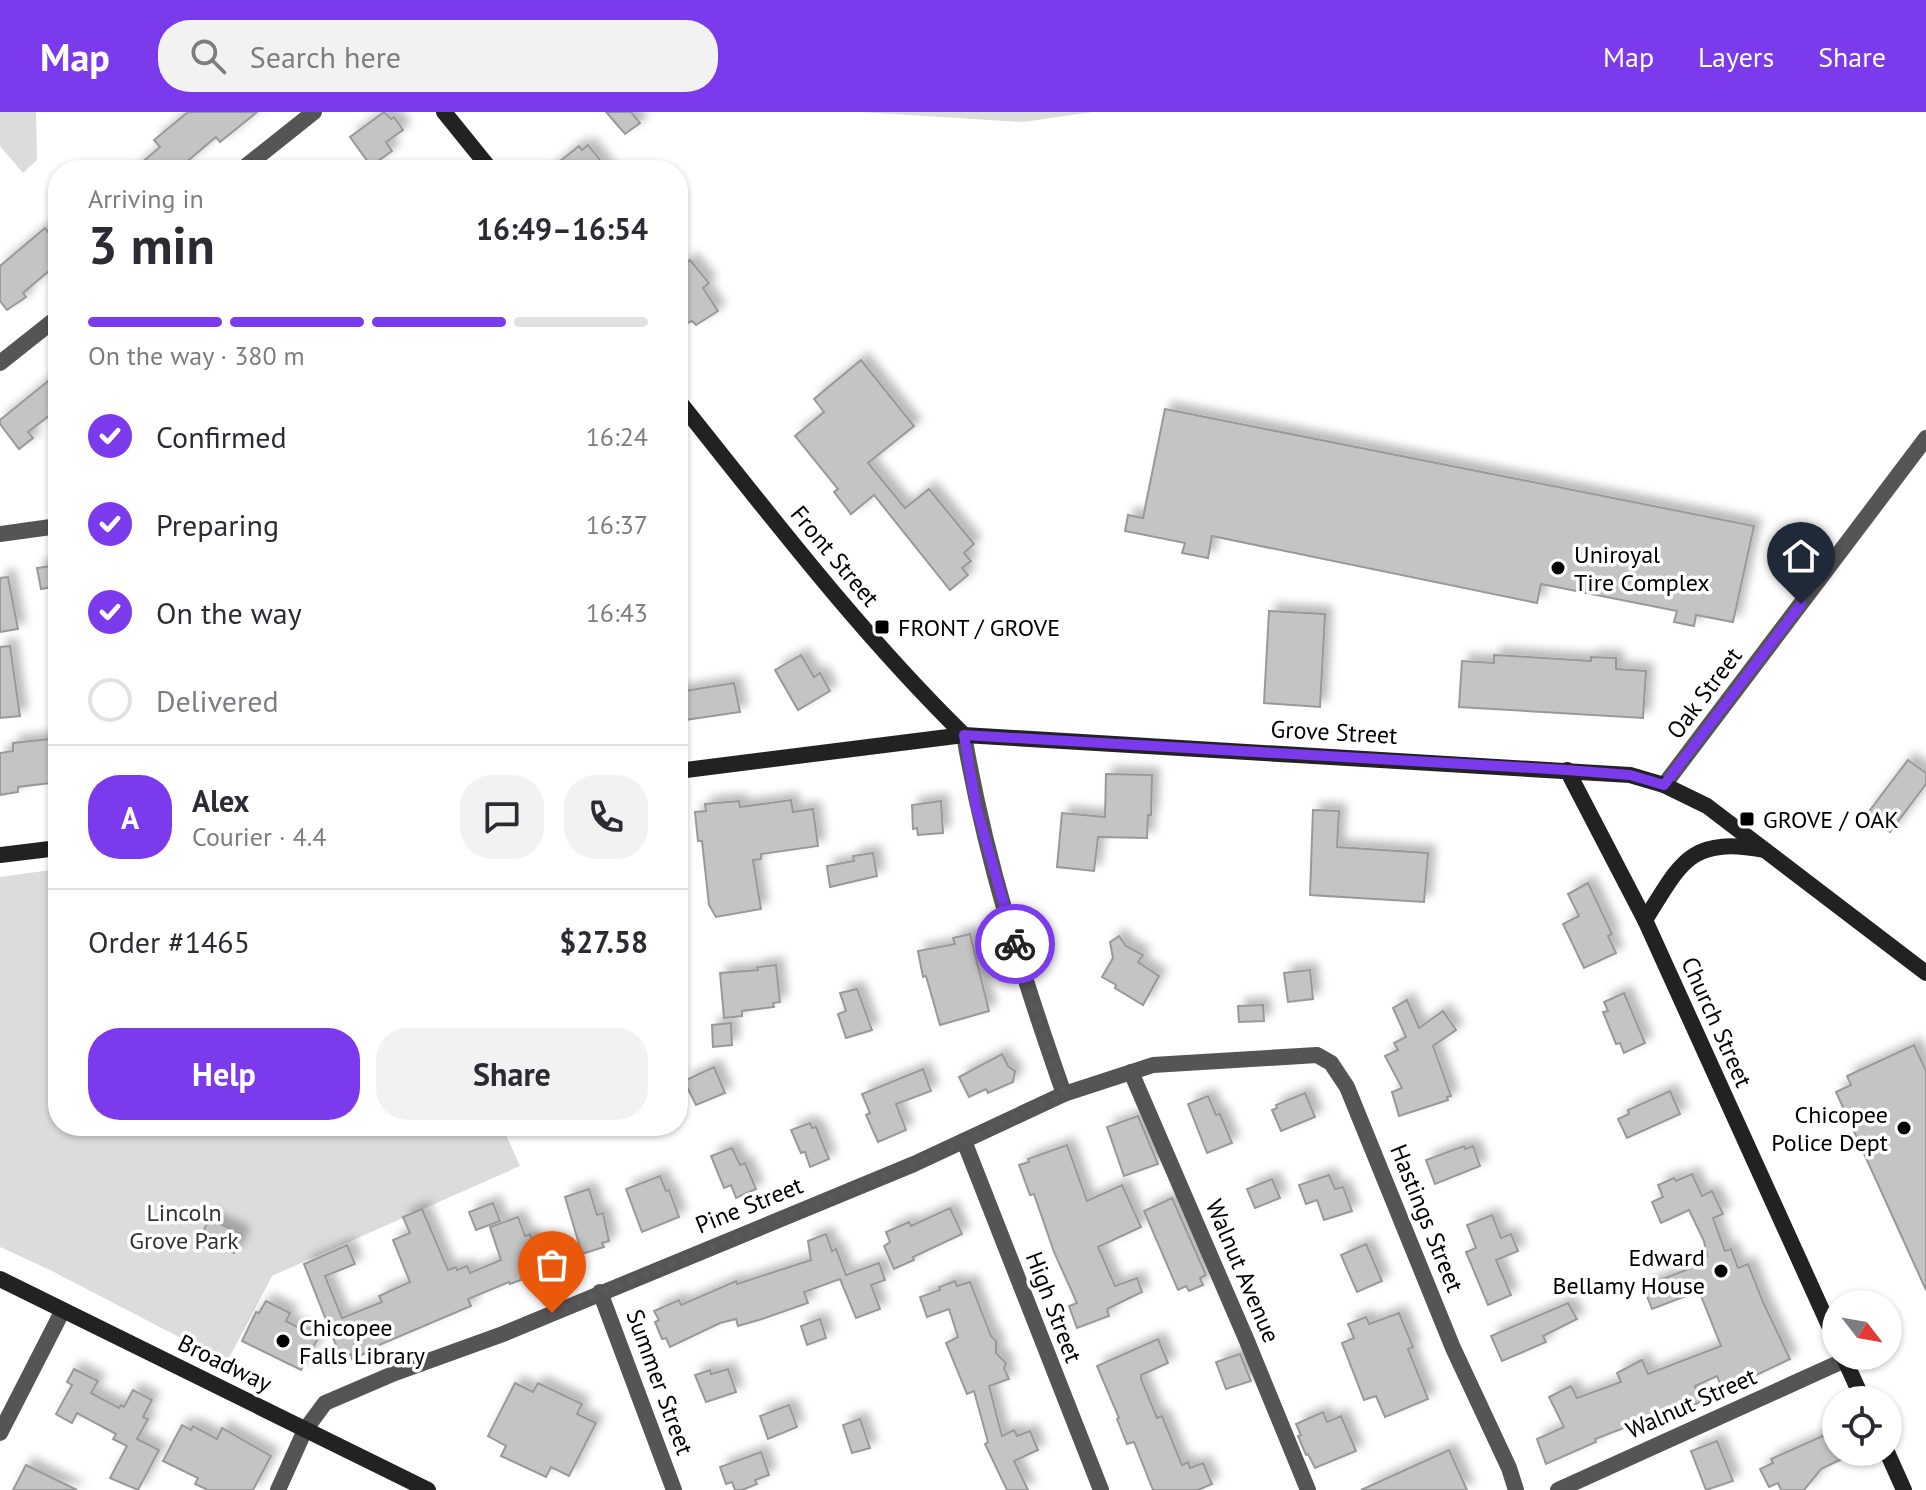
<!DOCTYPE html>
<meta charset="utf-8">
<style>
:root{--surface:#fff;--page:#f2f2f3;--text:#2b2b33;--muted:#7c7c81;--line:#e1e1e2;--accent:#7c3aed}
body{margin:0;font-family:"PT Sans",sans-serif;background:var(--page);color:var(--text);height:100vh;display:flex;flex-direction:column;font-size:30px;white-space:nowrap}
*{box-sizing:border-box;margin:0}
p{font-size:26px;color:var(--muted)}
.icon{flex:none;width:44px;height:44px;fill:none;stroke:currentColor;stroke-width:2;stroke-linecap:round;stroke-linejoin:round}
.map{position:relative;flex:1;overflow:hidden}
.side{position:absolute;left:48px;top:48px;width:640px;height:976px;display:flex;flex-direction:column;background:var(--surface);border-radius:32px;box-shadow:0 2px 6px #0004}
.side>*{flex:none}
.needle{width:52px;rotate:121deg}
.buttons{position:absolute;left:1822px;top:1178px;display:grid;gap:16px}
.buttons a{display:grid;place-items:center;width:80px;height:80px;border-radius:50%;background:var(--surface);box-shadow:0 2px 6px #0004;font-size:40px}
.pin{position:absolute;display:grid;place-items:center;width:68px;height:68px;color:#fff;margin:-82px -34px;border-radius:50% 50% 50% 0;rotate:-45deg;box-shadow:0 0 8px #0007}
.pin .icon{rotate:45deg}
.courier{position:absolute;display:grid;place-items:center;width:80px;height:80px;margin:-40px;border:6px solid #7c3aed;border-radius:50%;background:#fff;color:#222;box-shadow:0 2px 10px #0007}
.headline em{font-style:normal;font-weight:600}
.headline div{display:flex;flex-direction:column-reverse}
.headline{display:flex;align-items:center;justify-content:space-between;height:136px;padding:0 40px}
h1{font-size:52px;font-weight:600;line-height:60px}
.bar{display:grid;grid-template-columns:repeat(4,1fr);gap:12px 8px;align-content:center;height:96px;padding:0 40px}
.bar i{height:10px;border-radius:6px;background:var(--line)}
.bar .on{background:var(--accent)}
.bar p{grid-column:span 4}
.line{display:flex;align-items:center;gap:20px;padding:0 40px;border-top:2px solid var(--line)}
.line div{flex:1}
.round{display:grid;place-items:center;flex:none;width:84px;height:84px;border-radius:32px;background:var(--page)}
ol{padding:0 40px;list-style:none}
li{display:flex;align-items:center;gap:24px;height:88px}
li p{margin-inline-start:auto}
li .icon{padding:8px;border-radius:50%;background:var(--accent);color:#fff;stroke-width:4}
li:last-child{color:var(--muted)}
li i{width:44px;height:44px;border:4px solid var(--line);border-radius:50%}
.primary-button{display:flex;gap:16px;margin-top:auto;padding:16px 40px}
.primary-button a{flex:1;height:92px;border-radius:32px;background:var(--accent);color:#fff;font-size:32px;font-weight:600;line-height:92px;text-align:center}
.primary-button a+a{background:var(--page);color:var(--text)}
header{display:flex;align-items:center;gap:48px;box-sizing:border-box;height:112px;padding:0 40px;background:var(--accent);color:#fff}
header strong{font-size:38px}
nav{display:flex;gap:44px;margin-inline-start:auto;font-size:28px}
.search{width:560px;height:72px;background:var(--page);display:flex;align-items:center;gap:20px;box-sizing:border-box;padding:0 28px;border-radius:32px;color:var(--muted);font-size:30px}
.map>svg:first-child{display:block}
.green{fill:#dcdcdc}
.building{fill:#c4c4c4;stroke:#999;stroke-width:2;filter:url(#shadow)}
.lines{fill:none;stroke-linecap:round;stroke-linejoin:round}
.minor{stroke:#555;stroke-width:16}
.tertiary{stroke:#555;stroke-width:16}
.secondary{stroke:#222;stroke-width:16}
.done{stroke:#595959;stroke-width:8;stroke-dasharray:0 14.4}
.route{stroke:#7c3aed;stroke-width:10}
.poi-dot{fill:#000;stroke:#fff;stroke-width:3}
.labels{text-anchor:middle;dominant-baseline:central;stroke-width:7;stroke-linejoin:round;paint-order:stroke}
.poi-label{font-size:24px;fill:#000;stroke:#fff;text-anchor:start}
.street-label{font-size:24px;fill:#000;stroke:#fff}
.park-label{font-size:24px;fill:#333;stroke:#fff}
</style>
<header>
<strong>Map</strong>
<div class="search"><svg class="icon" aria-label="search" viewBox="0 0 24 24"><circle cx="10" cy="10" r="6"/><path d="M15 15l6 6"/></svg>Search here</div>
<nav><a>Map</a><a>Layers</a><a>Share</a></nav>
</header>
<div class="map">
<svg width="1926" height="1378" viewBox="0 0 1926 1378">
<defs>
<filter id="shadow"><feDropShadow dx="7" dy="-7" stdDeviation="4" flood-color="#0004"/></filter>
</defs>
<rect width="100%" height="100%" fill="#fff"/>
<g class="green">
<polygon points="0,0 36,0 37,48 23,61 0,34"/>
<polygon points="861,0 1093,0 1023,10"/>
<polygon points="58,757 58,1014 502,1014 520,1054 272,1164 227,1250 50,1158 0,1135 0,765"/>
</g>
<g class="building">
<polygon points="188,0 257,0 220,30 216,25 177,58 133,58 160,35 154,28"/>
<polygon points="384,0 391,7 394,5 403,18 386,30 392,39 371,54 350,25"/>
<polygon points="606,0 631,0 640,11 625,22"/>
<polygon points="588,33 608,58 549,58 579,34 582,38"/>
<polygon points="45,116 58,132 58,170 49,159 23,181 26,185 7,198 0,189 0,154"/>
<polygon points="690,148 709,171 703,176 718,199 696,213 692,209 678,215 678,158"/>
<polygon points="861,248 914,314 868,351 905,396 929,377 974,432 964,441 971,449 962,456 968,463 950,478 874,383 851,402 834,380 838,377 795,324 824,300 814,287"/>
<polygon points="58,261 58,297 28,320 33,326 19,337 0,312 0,308"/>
<polygon points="1165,297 1754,414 1733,510 1696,503 1694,514 1674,510 1677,499 1541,472 1537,491 1212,424 1208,446 1182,441 1185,431 1125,419 1128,403 1143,406"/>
<polygon points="58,453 58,474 41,477 37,456"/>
<polygon points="8,465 18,517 0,520 0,466"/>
<polygon points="1269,499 1325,502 1320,595 1264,591"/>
<polygon points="10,534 20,604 0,606 0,535"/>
<polygon points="801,543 814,565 820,561 830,579 798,598 775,558"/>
<polygon points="1494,543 1591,549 1591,545 1616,546 1616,557 1646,559 1643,606 1459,595 1462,549 1494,551"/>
<polygon points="734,571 740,600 678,609 678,580"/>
<polygon points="58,626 58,670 18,675 18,680 0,683 0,641 13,639 13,631"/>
<polygon points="1908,648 1926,661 1926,672 1890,720 1867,702"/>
<polygon points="1106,662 1152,663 1151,703 1148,703 1147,726 1098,725 1094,759 1057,755 1062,701 1105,705"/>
<polygon points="791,688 793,700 813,697 818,734 761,742 761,747 753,748 761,797 716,805 709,793 702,729 698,729 695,700 706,699 705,692 739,689 740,695"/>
<polygon points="941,689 943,721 918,723 917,716 913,717 912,693"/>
<polygon points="1313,698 1339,699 1337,735 1428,741 1424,790 1310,783"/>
<polygon points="873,741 877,764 830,775 827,754 854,749 853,744"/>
<polygon points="1588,771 1612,822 1608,824 1616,841 1584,856 1563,812 1579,804 1568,782"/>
<polygon points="970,822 989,899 940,913 926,864 923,865 918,839 955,832 953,826"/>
<polygon points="1119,824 1126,834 1143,843 1138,850 1159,864 1143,893 1115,876 1116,873 1102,865 1113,846 1110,830"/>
<polygon points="776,853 780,890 773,891 774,895 742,899 742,904 724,906 720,861 758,858 757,855"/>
<polygon points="1310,858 1313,887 1288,890 1284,861"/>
<polygon points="857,877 872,918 846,926 838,902 846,899 840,881"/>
<polygon points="1624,881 1645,931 1624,941 1620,931 1616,932 1603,900 1608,899 1604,890"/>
<polygon points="1407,888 1419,916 1443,899 1456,918 1433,934 1451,984 1447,985 1448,988 1399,1004 1392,980 1402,976 1385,944 1398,938 1394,931 1406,925 1393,896"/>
<polygon points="1263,893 1264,909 1239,910 1238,894"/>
<polygon points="731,911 732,933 713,935 712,913"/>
<polygon points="1914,933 1926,959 1926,1178 1836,980 1851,973 1847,964"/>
<polygon points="1002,942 1008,954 1015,959 1013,970 988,981 986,977 969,985 959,965"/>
<polygon points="714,955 725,981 696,993 684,969"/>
<polygon points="923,957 931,979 896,992 906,1018 878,1030 866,1003 870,1001 862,982"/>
<polygon points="1670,979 1680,1002 1627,1026 1618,1007 1629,1002 1628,998"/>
<polygon points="1305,981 1315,1005 1281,1019 1272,998 1277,996 1276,993"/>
<polygon points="1208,984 1216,1003 1220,1002 1232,1031 1207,1041 1188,992"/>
<polygon points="1138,1004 1158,1052 1124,1064 1107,1015"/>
<polygon points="810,1011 812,1016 816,1015 829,1047 810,1055 805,1040 801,1041 791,1018"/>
<polygon points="1067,1033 1087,1089 1122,1073 1141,1115 1098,1135 1115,1174 1137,1166 1142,1180 1107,1197 1109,1204 1077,1216 1069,1194 1077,1191 1054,1140 1034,1082 1030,1083 1019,1053 1029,1050 1028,1047"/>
<polygon points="1464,1034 1465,1037 1473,1034 1480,1054 1435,1072 1426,1048"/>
<polygon points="732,1036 740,1053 745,1051 756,1077 736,1086 731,1073 724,1076 711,1044"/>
<polygon points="1692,1062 1702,1084 1712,1079 1723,1102 1713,1106 1725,1139 1731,1137 1738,1156 1748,1152 1763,1190 1790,1247 1723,1279 1717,1264 1695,1274 1701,1290 1674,1301 1673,1298 1644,1313 1642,1309 1595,1327 1596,1330 1546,1352 1537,1327 1564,1315 1549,1285 1571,1274 1577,1286 1621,1270 1617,1261 1642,1248 1648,1262 1721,1234 1699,1179 1652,1197 1643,1174 1689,1157 1687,1152 1707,1144 1704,1129 1689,1098 1661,1111 1652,1090 1663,1085 1658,1073 1674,1066 1676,1069"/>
<polygon points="1329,1063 1335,1077 1343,1075 1352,1099 1324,1108 1317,1088 1306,1092 1299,1073"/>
<polygon points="660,1064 666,1079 669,1078 679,1105 642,1120 626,1077"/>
<polygon points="1272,1067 1280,1086 1255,1096 1247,1077"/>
<polygon points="589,1077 597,1103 603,1101 609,1129 602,1131 604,1135 582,1142 565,1085"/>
<polygon points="1172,1086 1206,1163 1200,1166 1203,1173 1189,1179 1186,1174 1178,1178 1144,1099"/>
<polygon points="493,1091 500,1109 476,1118 469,1100"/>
<polygon points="950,1096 962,1122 913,1145 914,1148 894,1157 884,1134 890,1130 886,1120 909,1110 911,1114"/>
<polygon points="422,1097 448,1158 456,1155 457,1158 467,1154 470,1161 501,1148 490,1115 518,1105 525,1124 530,1122 543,1160 510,1172 509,1170 468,1187 471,1194 372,1236 373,1238 352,1247 351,1242 341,1246 304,1152 347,1133 355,1152 325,1164 342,1206 382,1190 379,1184 410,1170 393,1128 410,1121 403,1105"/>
<polygon points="1492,1103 1501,1126 1511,1122 1518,1139 1496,1148 1511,1183 1488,1193 1466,1140 1476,1136 1467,1113"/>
<polygon points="209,1107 242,1122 234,1141 201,1125"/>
<polygon points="826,1122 832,1139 836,1137 846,1163 879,1151 885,1168 871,1173 880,1197 856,1206 840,1167 804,1180 808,1191 762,1207 738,1214 736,1207 720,1211 670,1235 666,1226 662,1227 655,1210 659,1208 654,1199 679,1188 681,1193 736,1169 737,1172 811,1148 808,1129"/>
<polygon points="1366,1132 1382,1169 1357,1180 1341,1143"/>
<polygon points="955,1169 957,1174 970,1170 991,1224 996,1229 996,1241 1006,1251 1004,1256 1009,1267 989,1274 1002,1324 1014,1318 1017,1324 1030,1319 1038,1338 1014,1349 1028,1378 1007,1378 985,1332 988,1330 974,1279 967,1282 946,1231 958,1225 949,1197 927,1205 920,1185 940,1178 939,1175"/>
<polygon points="266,1189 290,1201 286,1209 318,1226 301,1258 242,1229 256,1200 259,1201"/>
<polygon points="1568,1191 1577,1207 1543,1224 1546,1230 1502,1249 1491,1224"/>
<polygon points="1399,1201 1413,1235 1408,1237 1428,1287 1385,1305 1376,1284 1364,1288 1342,1231 1354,1226 1348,1212 1366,1205 1369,1212"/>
<polygon points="820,1207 826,1226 807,1233 801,1214"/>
<polygon points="1158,1227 1168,1251 1141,1263 1141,1267 1157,1306 1162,1304 1182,1353 1188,1350 1190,1356 1203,1351 1212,1372 1198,1378 1153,1378 1134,1330 1127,1332 1117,1307 1119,1306 1097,1254"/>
<polygon points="1240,1242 1251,1269 1226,1277 1216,1250"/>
<polygon points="74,1257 98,1269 91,1281 119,1296 121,1293 124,1295 133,1278 152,1288 143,1305 148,1307 137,1327 159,1338 138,1378 110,1366 127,1334 113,1327 116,1322 77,1301 72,1311 56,1302 72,1273 67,1270"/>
<polygon points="728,1257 736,1280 706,1290 695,1263 710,1258 711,1262"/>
<polygon points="515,1271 533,1280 538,1271 582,1292 577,1302 596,1311 569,1364 551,1355 546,1365 501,1344 506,1334 488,1324"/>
<polygon points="789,1293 797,1315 768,1327 760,1304"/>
<polygon points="1323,1300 1327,1310 1341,1304 1356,1339 1315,1356 1308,1342 1306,1343 1298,1324 1301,1323 1296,1312"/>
<polygon points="860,1307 870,1336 852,1341 843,1313"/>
<polygon points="182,1313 191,1318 193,1314 217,1327 222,1316 271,1344 253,1378 208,1378 195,1372 198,1366 163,1349"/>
<polygon points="1829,1321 1836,1340 1842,1347 1821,1357 1804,1378 1781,1378 1778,1371 1769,1375 1760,1357 1773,1351 1771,1347"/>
<polygon points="1717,1329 1733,1369 1706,1378 1691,1339"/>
<polygon points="1449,1338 1467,1378 1361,1378"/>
<polygon points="761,1340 769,1363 755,1368 757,1372 742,1378 735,1378 732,1370 726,1372 720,1355"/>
<polygon points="26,1353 77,1378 13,1378"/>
</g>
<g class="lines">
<g class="minor">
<polyline points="241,58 314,0"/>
<polyline points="0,251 58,205"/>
<polyline points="0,422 58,414"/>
<path d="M964 623C985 746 1023 865 1064 982"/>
<polyline points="1664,673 1926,326"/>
<polyline points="1131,960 1247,1229 1308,1378"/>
<polyline points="964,1029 1101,1378"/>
<polyline points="600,1180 674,1378"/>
<polyline points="0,1321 63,1198"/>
<polyline points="278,1378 305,1318 325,1291 395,1261 503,1222 914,1052 1064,982 1153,953 1317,943 1331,951 1347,975 1453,1236 1509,1356 1516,1378"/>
</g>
<polyline class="tertiary" points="1558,1378 1845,1248"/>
<g class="secondary">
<polyline points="444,0 491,58"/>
<path d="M678 288C770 403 859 520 964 623"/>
<polyline points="1567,658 1645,808 1836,1229"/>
<polyline points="678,659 964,623 1630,663 1664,673 1707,694 1926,861"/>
<polyline points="0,743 58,736"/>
<path d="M1645 808C1681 751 1689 724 1764 738"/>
<polyline points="0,1167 428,1378"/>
<polyline points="1843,1244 1863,1288"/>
<polyline points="1887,1340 1904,1378"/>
</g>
</g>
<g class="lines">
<polyline class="done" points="552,1201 914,1052 1064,982 1035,898 1015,832"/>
<polyline class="route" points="1015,832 976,694 964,623 1567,658 1630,663 1664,673 1801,492"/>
</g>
<g class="poi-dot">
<circle cx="1558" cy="456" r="8"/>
<rect x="874" y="507" width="16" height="16" rx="4"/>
<rect x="1739" y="699" width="16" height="16" rx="4"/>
<circle cx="1904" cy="1016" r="8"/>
<circle cx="1721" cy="1159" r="8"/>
<circle cx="283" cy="1229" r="8"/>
</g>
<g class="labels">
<g class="poi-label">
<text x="1574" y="442">Uniroyal<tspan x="1574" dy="28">Tire Complex</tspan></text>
<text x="898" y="515">FRONT / GROVE</text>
<text x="1763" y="707">GROVE / OAK</text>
<text x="1888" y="1002" text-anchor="end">Chicopee<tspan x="1888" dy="28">Police Dept</tspan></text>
<text x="1705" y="1145" text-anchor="end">Edward<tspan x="1705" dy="28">Bellamy House</tspan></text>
<text x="299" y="1215">Chicopee<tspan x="299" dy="28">Falls Library</tspan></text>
</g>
<g class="street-label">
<text transform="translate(835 444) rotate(50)">Front Street</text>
<text transform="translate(1704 581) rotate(-53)">Oak Street</text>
<text transform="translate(1334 620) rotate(3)">Grove Street</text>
<text transform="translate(1717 910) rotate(66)">Church Street</text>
<text transform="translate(749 1093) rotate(-22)">Pine Street</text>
<text transform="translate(1427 1106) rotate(68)">Hastings Street</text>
<text transform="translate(1243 1159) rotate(67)">Walnut Avenue</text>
<text transform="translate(1054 1195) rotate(69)">High Street</text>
<text transform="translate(225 1251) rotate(26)">Broadway</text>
<text transform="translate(660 1270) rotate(70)">Summer Street</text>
<text transform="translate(1691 1291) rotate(-24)">Walnut Street</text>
</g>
<g class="park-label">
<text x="184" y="1100">Lincoln<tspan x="184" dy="28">Grove Park</tspan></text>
</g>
</g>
</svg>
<div class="buttons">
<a><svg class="needle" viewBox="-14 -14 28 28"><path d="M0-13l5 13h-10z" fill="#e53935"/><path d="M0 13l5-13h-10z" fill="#7c7c81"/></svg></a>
<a><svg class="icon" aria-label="locate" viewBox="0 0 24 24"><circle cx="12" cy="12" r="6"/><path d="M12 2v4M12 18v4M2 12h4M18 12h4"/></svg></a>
</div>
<div class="pin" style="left:552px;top:1201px;background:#ea580c"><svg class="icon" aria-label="bag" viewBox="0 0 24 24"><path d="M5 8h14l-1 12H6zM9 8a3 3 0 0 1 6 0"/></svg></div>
<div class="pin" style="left:1801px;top:492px;background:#1f2937"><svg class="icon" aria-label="home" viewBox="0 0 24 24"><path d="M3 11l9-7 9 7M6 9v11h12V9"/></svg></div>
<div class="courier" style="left:1015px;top:832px"><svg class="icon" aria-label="bike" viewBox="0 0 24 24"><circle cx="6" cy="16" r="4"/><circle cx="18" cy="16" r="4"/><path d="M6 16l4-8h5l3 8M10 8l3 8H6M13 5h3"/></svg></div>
<section class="side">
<div class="headline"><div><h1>3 min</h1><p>Arriving in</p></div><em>16:49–16:54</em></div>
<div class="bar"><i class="on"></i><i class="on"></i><i class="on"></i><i></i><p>On the way · 380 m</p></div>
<ol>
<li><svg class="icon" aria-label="check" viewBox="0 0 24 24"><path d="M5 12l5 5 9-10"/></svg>Confirmed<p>16:24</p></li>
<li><svg class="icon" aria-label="check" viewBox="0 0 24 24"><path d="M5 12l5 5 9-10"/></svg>Preparing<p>16:37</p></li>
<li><svg class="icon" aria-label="check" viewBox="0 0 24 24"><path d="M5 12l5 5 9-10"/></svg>On the way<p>16:43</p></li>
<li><i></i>Delivered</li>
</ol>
<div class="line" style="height:144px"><b class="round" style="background:var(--accent);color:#fff">A</b><div><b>Alex</b><p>Courier · 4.4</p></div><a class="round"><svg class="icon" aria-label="chat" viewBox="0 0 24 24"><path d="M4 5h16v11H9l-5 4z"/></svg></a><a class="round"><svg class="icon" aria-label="phone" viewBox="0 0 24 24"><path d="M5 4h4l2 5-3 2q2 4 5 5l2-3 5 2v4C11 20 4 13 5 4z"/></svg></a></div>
<div class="line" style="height:104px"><div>Order #1465</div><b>$27.58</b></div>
<div class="primary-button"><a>Help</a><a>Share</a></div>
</section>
</div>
